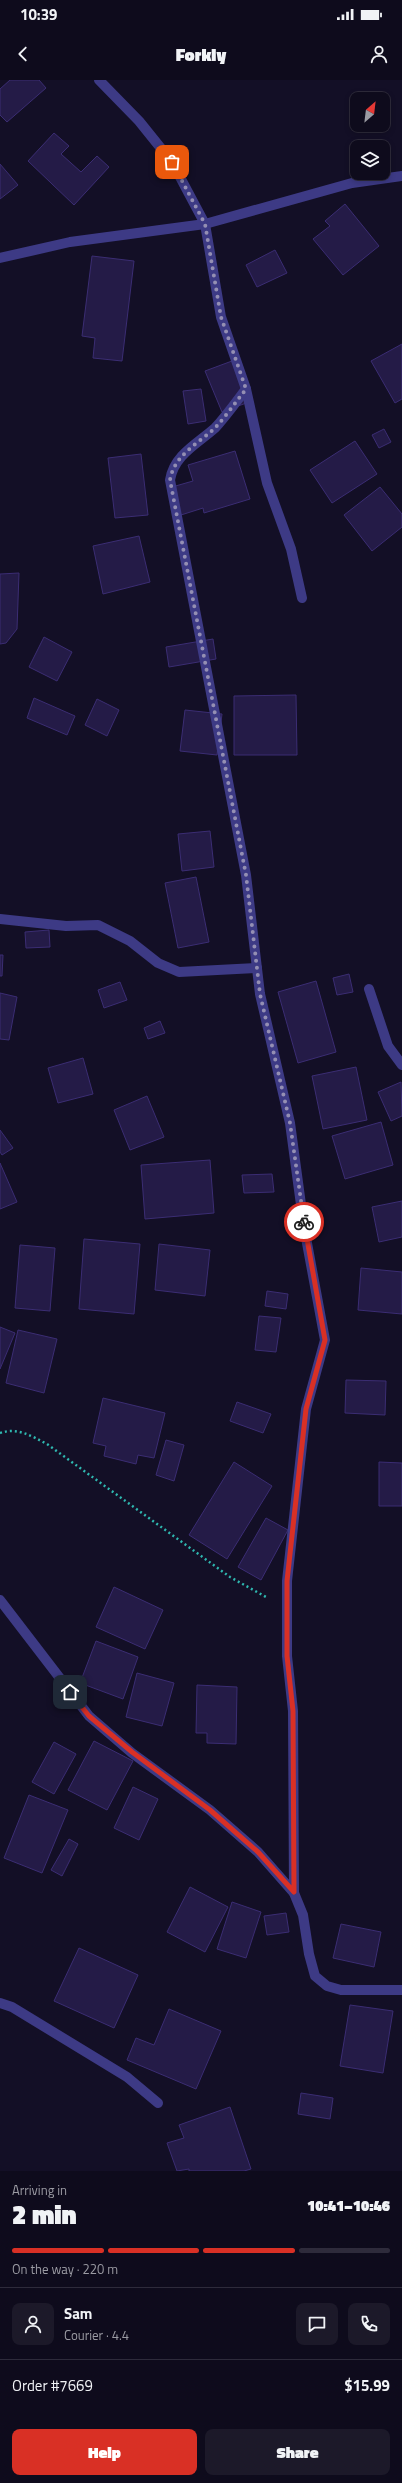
<!DOCTYPE html>
<meta charset="utf-8">
<style>
:root{--surface:#0e0b1c;--page:#1c1929;--text:#f1f3f6;--muted:#9b9ba3;--line:#2e2b3b;--accent:#d93025}
body{margin:0;font-family:"Titillium Web",sans-serif;background:var(--page);color:var(--text);height:100vh;display:flex;flex-direction:column;font-size:15px;white-space:nowrap}
*{box-sizing:border-box;margin:0}
p{font-size:13px;color:var(--muted)}
.icon{flex:none;width:22px;height:22px;fill:none;stroke:currentColor;stroke-width:2;stroke-linecap:round;stroke-linejoin:round}
.map{position:relative;height:2091px;overflow:hidden}
.details{display:flex;flex-direction:column;background:var(--surface);flex:1}
.details>*{flex:none}
.needle{width:26px;rotate:28deg}
.tools{position:absolute;left:350px;top:12px;display:grid;gap:8px}
.tools a{display:grid;place-items:center;width:40px;height:40px;border-radius:8px;background:var(--surface);box-shadow:0 2px 6px #0003,0 0 0 1px var(--line);font-size:20px}
.pin{position:absolute;display:grid;place-items:center;width:34px;height:34px;color:#fff;margin:-17px;border-radius:8px;box-shadow:0 2px 6px #0006}
.courier{position:absolute;display:grid;place-items:center;width:40px;height:40px;margin:-20px;border:3px solid #d93025;border-radius:50%;background:#fff;color:#222;box-shadow:0 1px 5px #0007}
.head em{font-style:normal;font-weight:800}
.head div{display:flex;flex-direction:column-reverse}
.head{display:flex;align-items:center;justify-content:space-between;height:68px;padding:0 12px}
h1{font-size:26px;font-weight:800;line-height:30px}
.bar{display:grid;grid-template-columns:repeat(4,1fr);gap:6px 4px;align-content:center;height:48px;padding:0 12px}
.bar i{height:5px;border-radius:3px;background:var(--line)}
.bar .selected{background:var(--accent)}
.bar p{grid-column:span 4}
.line{display:flex;align-items:center;gap:10px;padding:0 12px;border-top:1px solid var(--line)}
.line div{flex:1}
.round{display:grid;place-items:center;flex:none;width:42px;height:42px;border-radius:8px;background:var(--page)}
.primary-button{display:flex;gap:8px;margin-top:auto;padding:8px 12px}
.primary-button a{flex:1;height:46px;border-radius:8px;background:var(--accent);color:#fff;font-size:16px;font-weight:800;line-height:46px;text-align:center}
.primary-button a+a{background:var(--page);color:var(--text)}
.status{display:flex;justify-content:space-between;align-items:center;height:28px;padding:0 20px;background:var(--surface);direction:ltr}
.status svg{height:11px;fill:currentColor}
header{display:flex;justify-content:space-between;align-items:center;height:52px;padding:0 12px;background:var(--surface);font-size:18px;font-weight:800}
.map>svg:first-child{display:block}
.building{fill:#241b47;stroke:#3b2d73}
.lines{fill:none;stroke-linecap:round;stroke-linejoin:round}
.path{stroke:#2fb8b0;stroke-width:2.5;stroke-dasharray:2 3;stroke-linecap:butt}
.street{stroke:#3d3a85;stroke-width:10}
.done{stroke:#948fb3;stroke-width:4;stroke-dasharray:0 7.2}
.route{stroke:#d93025;stroke-width:5}
</style>
<div class="status"><b>10:39</b><svg viewBox="0 0 49 12"><path d="M0 12V9h3v3zM5 12V6h3v6zM10 12V3h3v9zM15 12V0h3v12zM26 1h20v11H26zM47 4h2v5h-2z"/></svg></div>
<header><svg class="icon" aria-label="back" viewBox="0 0 24 24"><path d="M15 5l-7 7 7 7"/></svg>Forkly<svg class="icon" aria-label="person" viewBox="0 0 24 24"><circle cx="12" cy="8" r="4"/><path d="M4 21q1-7 8-7t8 7"/></svg></header>
<div class="map">
<svg width="402" height="2091" viewBox="0 0 402 2091">
<rect width="100%" height="100%" fill="#130f26"/>
<g class="building">
<polygon points="10,0 39,0 46,8 7,42 0,35 0,9"/>
<polygon points="54,53 69,66 61,74 81,92 97,76 109,87 74,125 28,81"/>
<polygon points="0,84 18,105 0,119"/>
<polygon points="345,124 379,166 343,195 313,159 330,146 325,141"/>
<polygon points="275,170 287,193 257,207 246,185"/>
<polygon points="92,176 134,181 122,281 93,278 95,258 82,256"/>
<polygon points="402,264 402,319 395,323 371,281"/>
<polygon points="232,281 249,322 222,332 205,291"/>
<polygon points="201,309 206,341 188,344 183,311"/>
<polygon points="384,349 391,362 379,368 372,355"/>
<polygon points="355,361 377,394 332,423 310,390"/>
<polygon points="235,371 250,419 204,433 203,428 181,435 172,407 193,401 188,385"/>
<polygon points="141,374 148,435 115,438 108,378"/>
<polygon points="380,407 402,434 402,447 372,471 344,435"/>
<polygon points="139,456 150,502 103,514 93,466"/>
<polygon points="19,493 17,549 6,563 0,564 0,494"/>
<polygon points="44,557 72,572 57,601 29,587"/>
<polygon points="213,559 216,579 169,587 166,567"/>
<polygon points="296,615 297,675 234,675 234,616"/>
<polygon points="34,618 75,636 67,655 27,638"/>
<polygon points="97,619 119,630 107,656 85,645"/>
<polygon points="185,630 222,634 217,675 180,671"/>
<polygon points="210,751 214,787 182,791 178,754"/>
<polygon points="196,797 209,862 178,868 165,803"/>
<polygon points="49,850 50,867 26,868 25,852"/>
<polygon points="0,875 3,875 2,896 0,896"/>
<polygon points="349,894 353,912 337,915 333,898"/>
<polygon points="316,901 336,972 298,983 278,912"/>
<polygon points="120,902 127,920 104,928 98,910"/>
<polygon points="0,913 17,917 9,960 0,959"/>
<polygon points="160,941 165,953 148,959 144,948"/>
<polygon points="83,978 93,1014 58,1023 48,988"/>
<polygon points="356,987 367,1040 323,1049 312,996"/>
<polygon points="401,1002 402,1036 391,1041 378,1012"/>
<polygon points="147,1016 164,1057 130,1070 114,1030"/>
<polygon points="381,1042 393,1085 345,1099 332,1056"/>
<polygon points="0,1050 13,1068 2,1075 0,1072"/>
<polygon points="210,1080 214,1133 145,1139 141,1085"/>
<polygon points="0,1083 17,1122 0,1129"/>
<polygon points="272,1094 274,1112 244,1113 242,1095"/>
<polygon points="402,1121 402,1157 379,1162 372,1127"/>
<polygon points="84,1159 140,1164 134,1234 79,1229"/>
<polygon points="159,1164 210,1170 205,1216 155,1210"/>
<polygon points="20,1165 55,1168 50,1231 15,1228"/>
<polygon points="361,1188 402,1192 402,1234 358,1230"/>
<polygon points="267,1211 288,1214 286,1229 265,1226"/>
<polygon points="259,1236 281,1238 276,1272 255,1270"/>
<polygon points="0,1247 15,1253 0,1289"/>
<polygon points="18,1250 57,1259 44,1313 6,1303"/>
<polygon points="346,1300 386,1301 385,1335 345,1333"/>
<polygon points="103,1318 165,1333 154,1378 138,1375 136,1384 104,1376 106,1366 93,1363"/>
<polygon points="237,1322 271,1334 263,1353 230,1341"/>
<polygon points="166,1360 184,1365 174,1401 156,1395"/>
<polygon points="234,1382 272,1406 227,1479 189,1455"/>
<polygon points="379,1382 402,1383 402,1426 379,1426"/>
<polygon points="266,1438 288,1450 261,1500 238,1487"/>
<polygon points="114,1507 163,1530 145,1569 96,1547"/>
<polygon points="96,1561 138,1577 123,1619 80,1603"/>
<polygon points="137,1593 174,1603 162,1646 126,1637"/>
<polygon points="197,1605 237,1607 236,1664 207,1663 207,1653 196,1653"/>
<polygon points="94,1661 133,1681 107,1730 68,1710"/>
<polygon points="54,1662 76,1674 54,1714 32,1702"/>
<polygon points="133,1707 158,1719 139,1760 114,1748"/>
<polygon points="29,1715 68,1730 42,1793 4,1778"/>
<polygon points="69,1759 78,1764 62,1796 51,1790"/>
<polygon points="190,1807 228,1827 205,1872 167,1852"/>
<polygon points="232,1822 261,1832 246,1878 217,1869"/>
<polygon points="286,1833 289,1852 267,1855 264,1836"/>
<polygon points="341,1844 381,1852 374,1887 333,1878"/>
<polygon points="79,1868 138,1895 114,1948 54,1921"/>
<polygon points="350,1925 393,1931 383,1993 340,1986"/>
<polygon points="169,1929 221,1951 196,2009 127,1980 136,1958 154,1965"/>
<polygon points="301,2013 333,2018 330,2039 298,2034"/>
<polygon points="230,2027 251,2089 244,2091 189,2091 189,2089 177,2091 167,2063 184,2058 179,2045"/>
</g>
<g class="lines">
<path class="path" d="M0 1353C18 1347 31 1356 47 1364L230 1497 266 1517"/>
<g class="street">
<polyline points="99,0 139,41 172,82 205,144 221,237 246,309 267,403 291,469 302,518"/>
<polyline points="0,178 70,162 205,144 352,103 402,96"/>
<path d="M246 309C236 322 226 336 215 348 197 364 174 375 170 400L246 795 260 914 290 1043 304 1147 325 1260 306 1329 287 1501V1576L293 1631 294 1813"/>
<polyline points="0,839 66,846 98,845 130,861 158,883 179,892 257,888"/>
<polyline points="369,909 388,966 402,985"/>
<polyline points="0,1520 89,1636 132,1673 210,1730 258,1772 294,1813 303,1835 309,1874 315,1896 327,1906 341,1910 402,1910"/>
<polyline points="0,1923 12,1927 127,1997 158,2023"/>
</g>
</g>
<g class="lines">
<path class="done" d="M172 82 205 144 221 237 246 309C236 322 226 336 215 348 198 364 174 375 170 400L246 795 260 914 290 1043 304 1142"/>
<polyline class="route" points="70,1612 89,1636 132,1672 210,1730 258,1772 294,1812 293,1631 287,1576 287,1501 306,1329 325,1260 304,1142"/>
</g>
</svg>
<div class="tools">
<a><svg class="needle" viewBox="-14 -14 28 28"><path d="M0-13l5 13h-10z" fill="#e53935"/><path d="M0 13l5-13h-10z" fill="#9b9ba3"/></svg></a>
<a><svg class="icon" aria-label="layers" viewBox="0 0 24 24"><path d="M12 4l9 5-9 5-9-5zM3 14l9 5 9-5"/></svg></a>
</div>
<div class="pin" style="left:172px;top:82px;background:#ea580c"><svg class="icon" aria-label="bag" viewBox="0 0 24 24"><path d="M5 8h14l-1 12H6zM9 8a3 3 0 0 1 6 0"/></svg></div>
<div class="pin" style="left:70px;top:1612px;background:#1f2937"><svg class="icon" aria-label="home" viewBox="0 0 24 24"><path d="M3 11l9-7 9 7M6 9v11h12V9"/></svg></div>
<div class="courier" style="left:304px;top:1142px"><svg class="icon" aria-label="bike" viewBox="0 0 24 24"><circle cx="6" cy="16" r="4"/><circle cx="18" cy="16" r="4"/><path d="M6 16l4-8h5l3 8M10 8l3 8H6M13 5h3"/></svg></div>
</div>
<section class="details">
<div class="head"><div><h1>2 min</h1><p>Arriving in</p></div><em>10:41–10:46</em></div>
<div class="bar"><i class="selected"></i><i class="selected"></i><i class="selected"></i><i></i><p>On the way · 220 m</p></div>
<div class="line" style="height:72px"><a class="round"><svg class="icon" aria-label="person" viewBox="0 0 24 24"><circle cx="12" cy="8" r="4"/><path d="M4 21q1-7 8-7t8 7"/></svg></a><div><b>Sam</b><p>Courier · 4.4</p></div><a class="round"><svg class="icon" aria-label="chat" viewBox="0 0 24 24"><path d="M4 5h16v11H9l-5 4z"/></svg></a><a class="round"><svg class="icon" aria-label="phone" viewBox="0 0 24 24"><path d="M5 4h4l2 5-3 2q2 4 5 5l2-3 5 2v4C11 20 4 13 5 4z"/></svg></a></div>
<div class="line" style="height:52px"><div>Order #7669</div><b>$15.99</b></div>
<div class="primary-button"><a>Help</a><a>Share</a></div>
</section>
